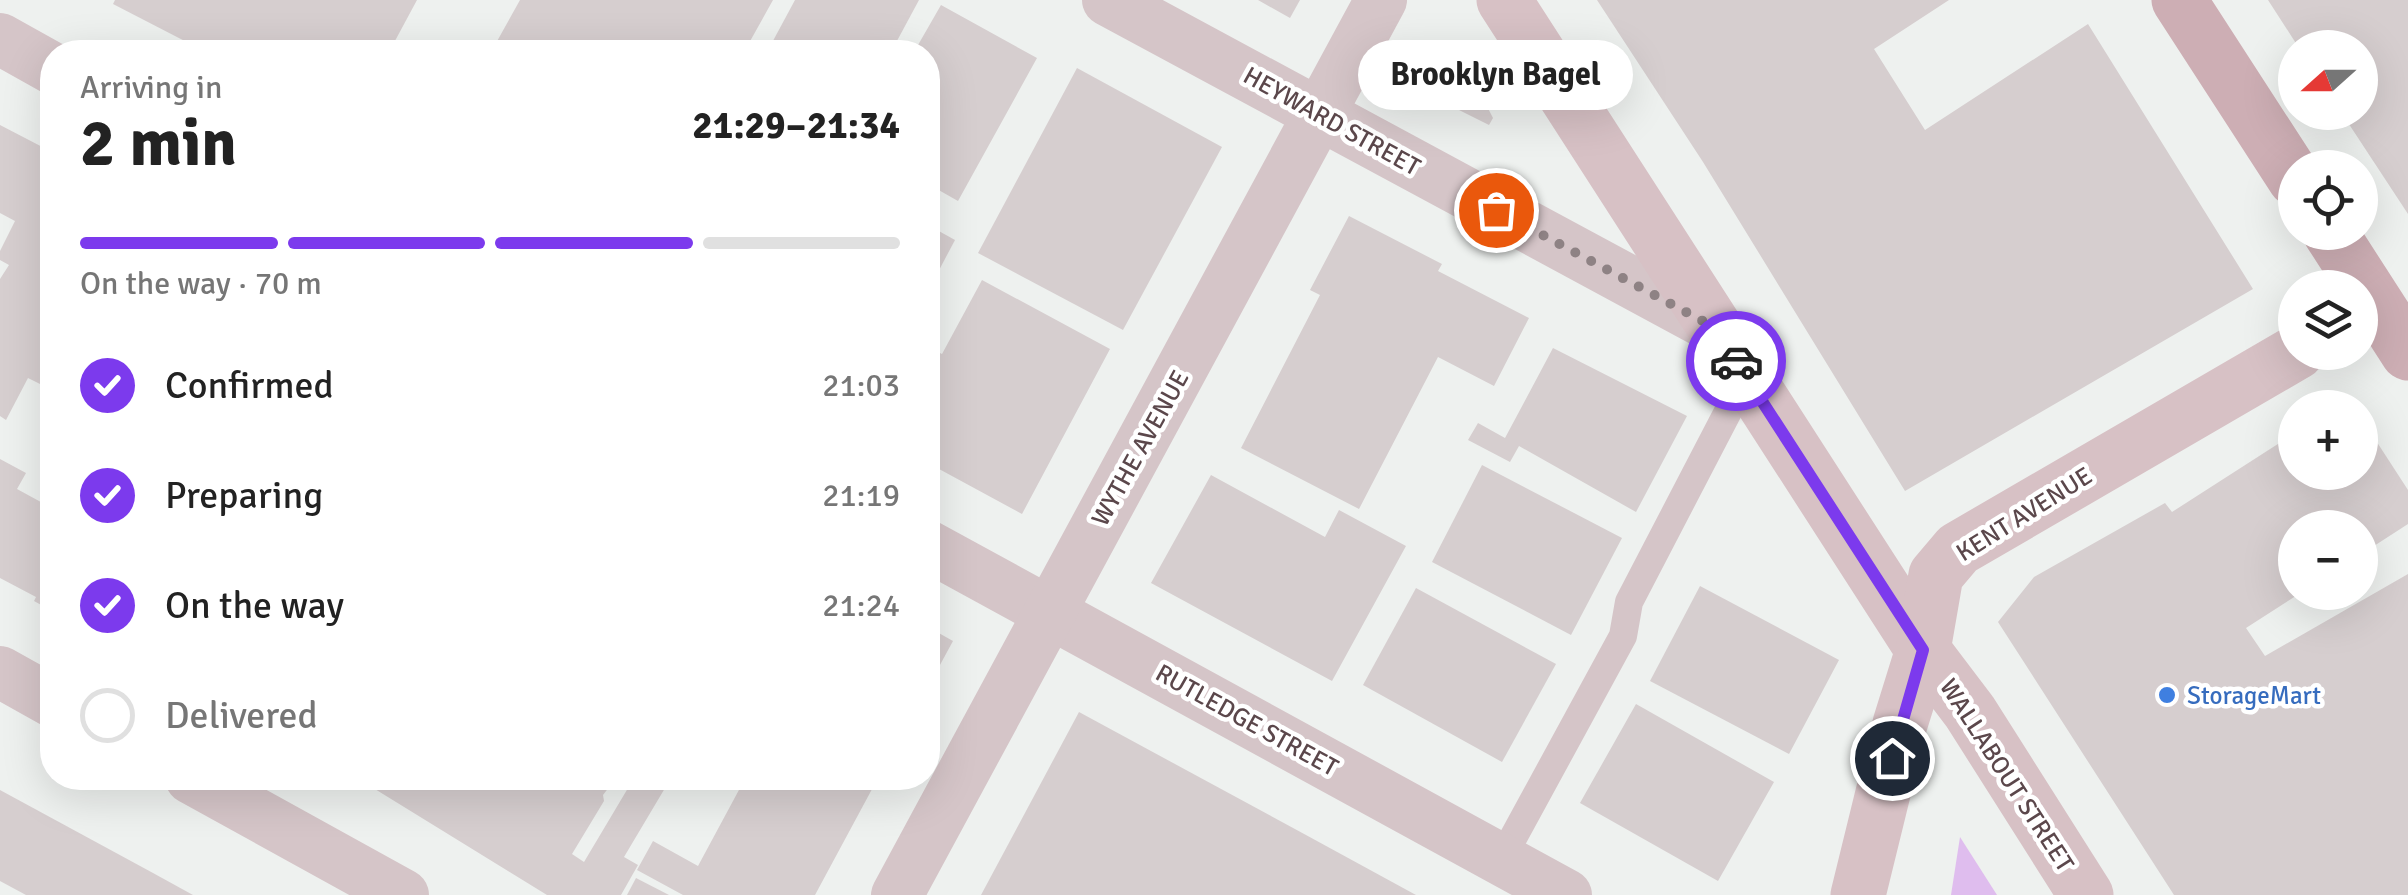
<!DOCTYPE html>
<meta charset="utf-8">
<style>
:root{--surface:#fff;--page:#f6f6f6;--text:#222;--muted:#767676;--line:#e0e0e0;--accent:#7c3aed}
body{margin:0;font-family:Signika,sans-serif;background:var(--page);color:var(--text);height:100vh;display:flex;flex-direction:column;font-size:38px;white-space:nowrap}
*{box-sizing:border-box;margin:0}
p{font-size:32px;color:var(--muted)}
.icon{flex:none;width:55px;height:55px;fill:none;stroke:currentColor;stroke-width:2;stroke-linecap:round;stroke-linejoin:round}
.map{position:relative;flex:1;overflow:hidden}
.drawer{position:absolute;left:40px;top:40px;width:900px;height:750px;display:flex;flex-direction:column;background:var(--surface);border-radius:40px;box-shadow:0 10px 40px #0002}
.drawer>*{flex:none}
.needle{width:65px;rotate:249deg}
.buttons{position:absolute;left:2278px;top:30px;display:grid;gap:20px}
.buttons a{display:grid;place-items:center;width:100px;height:100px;border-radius:50%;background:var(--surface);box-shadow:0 10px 40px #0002;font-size:50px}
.pin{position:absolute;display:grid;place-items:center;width:85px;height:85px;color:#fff;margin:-42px;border:5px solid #fff;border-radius:50%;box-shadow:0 2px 10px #0007}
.courier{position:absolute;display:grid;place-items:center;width:100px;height:100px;margin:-50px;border:8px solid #7c3aed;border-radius:50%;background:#fff;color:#222;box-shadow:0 2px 12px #0007}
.bubble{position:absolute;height:70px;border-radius:35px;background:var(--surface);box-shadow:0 10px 40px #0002;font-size:32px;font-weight:700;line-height:70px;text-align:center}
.head em{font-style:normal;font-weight:700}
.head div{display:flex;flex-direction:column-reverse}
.head{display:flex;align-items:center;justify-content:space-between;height:170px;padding:0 40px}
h1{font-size:65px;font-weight:700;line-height:75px}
.bar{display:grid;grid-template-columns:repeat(4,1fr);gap:15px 10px;align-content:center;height:120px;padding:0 40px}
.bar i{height:12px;border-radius:8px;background:var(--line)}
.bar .active{background:var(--accent)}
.bar p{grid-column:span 4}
ol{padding:0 40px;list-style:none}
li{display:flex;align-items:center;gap:30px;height:110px}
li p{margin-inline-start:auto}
li .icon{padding:10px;border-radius:50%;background:var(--accent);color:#fff;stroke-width:4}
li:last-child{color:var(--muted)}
li i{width:55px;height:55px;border:5px solid var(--line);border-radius:50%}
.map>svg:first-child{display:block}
.green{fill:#dfbdee}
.building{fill:#d6cecf}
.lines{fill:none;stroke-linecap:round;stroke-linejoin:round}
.service{stroke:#d5c5c8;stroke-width:28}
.minor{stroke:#d5c5c8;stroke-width:52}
.secondary{stroke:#d7c1c5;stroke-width:55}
.primary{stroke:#cdaeb4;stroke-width:55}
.done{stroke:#8e8284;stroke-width:10;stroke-dasharray:0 18}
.route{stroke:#7c3aed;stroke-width:12}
.shop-dot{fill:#3f7fe0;stroke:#fff;stroke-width:4}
.labels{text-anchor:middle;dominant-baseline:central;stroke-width:9;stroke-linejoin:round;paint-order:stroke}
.street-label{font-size:25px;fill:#5b474b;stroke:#fff}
.shop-label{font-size:25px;fill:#366cbe;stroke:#fff;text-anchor:start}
</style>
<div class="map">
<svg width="2408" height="895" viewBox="0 0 2408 895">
<rect width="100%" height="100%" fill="#eef1ef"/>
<polygon class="green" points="1960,837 1997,895 1951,895"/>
<g class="building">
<polygon points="115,0 417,0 389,52 206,52 113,4"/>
<polygon points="520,0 773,0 744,52 691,52 684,49 681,52 491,52"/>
<polygon points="795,0 919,0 891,52 767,52"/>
<polygon points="1258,0 1300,0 1290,18"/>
<polygon points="1597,0 1949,0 1874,49 1925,130 2088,24 2253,289 1905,491 1703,162"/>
<polygon points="2268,0 2408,0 2408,214 2341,112 2360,112 2360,48 2299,48"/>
<polygon points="941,5 1037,58 958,201 928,184 928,52 914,52"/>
<polygon points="1439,46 1453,53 1460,66 1457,72 1469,77 1465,85 1479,91 1493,118 1489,125 1417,89"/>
<polygon points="1077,68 1222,147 1123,330 978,253"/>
<polygon points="0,125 52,152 52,288 44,303 52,308 52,360 40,384 28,378 6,420 0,416 0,279 9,265 0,260 0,251 15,221 0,213"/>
<polygon points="1349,216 1442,264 1438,271 1529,318 1494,386 1438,357 1359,509 1241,448 1320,295 1310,290"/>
<polygon points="928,225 955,240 928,291"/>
<polygon points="982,280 1110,349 1022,514 928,463 928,347 942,354"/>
<polygon points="1553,348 1687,416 1636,512 1519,446 1510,462 1468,440 1478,423 1505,438"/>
<polygon points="2360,416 2408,490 2408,524 2360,555 2360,528 2295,528 2295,592 2302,592 2246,628 2265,656 2408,574 2408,895 2174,895 1998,622 2034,577 2165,503 2172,512 2295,433 2295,472 2360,472"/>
<polygon points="0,459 26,473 17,489 50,507 52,502 52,611 34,601 36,597 0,578"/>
<polygon points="1482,465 1622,538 1571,635 1432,562"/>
<polygon points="1211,475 1325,537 1339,510 1406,546 1332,681 1151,583"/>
<polygon points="1700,586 1839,660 1789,754 1650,681"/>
<polygon points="1416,588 1556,664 1502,762 1363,685"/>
<polygon points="928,627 953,641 928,687"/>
<polygon points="1636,704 1774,782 1718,881 1580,803"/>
<polygon points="1079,712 1306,835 1416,895 981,895"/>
<polygon points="357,778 616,778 603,795 604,801 572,854 584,862 634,778 671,778 624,857 638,865 621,895 547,895"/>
<polygon points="721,778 878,778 815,895 683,895 637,870 653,841 698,866 740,788"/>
<polygon points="0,790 153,873 193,895 26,895 0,881"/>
<polygon points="636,878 669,895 627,895"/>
</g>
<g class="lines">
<polyline class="service" points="1501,860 1623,636 1629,602 1746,377"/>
<g class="minor">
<polyline points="1108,0 1714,327"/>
<polyline points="0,39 52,68"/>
<polyline points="928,546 1566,895"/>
<polyline points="0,672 52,701"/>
<polyline points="191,778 403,895"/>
<polyline points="897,895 1381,0"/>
</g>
<g class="secondary">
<polyline points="1504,0 1923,650 1970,712 2086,895"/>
<polyline points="1858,895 1900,724 1923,650 1936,575 1958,549 2297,352"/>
</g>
<g class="primary">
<polyline points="2179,0 2295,179"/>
<polyline points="2330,232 2408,353"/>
</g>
</g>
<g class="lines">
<polyline class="done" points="1496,210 1714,327 1736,361"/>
<polyline class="route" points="1736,361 1923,650 1892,758"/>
</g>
<circle class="shop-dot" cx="2167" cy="695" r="10"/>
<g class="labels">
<g class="street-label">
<text transform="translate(1332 121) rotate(29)">HEYWARD STREET</text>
<text transform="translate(1140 448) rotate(-61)">WYTHE AVENUE</text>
<text transform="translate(2024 514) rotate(-32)">KENT AVENUE</text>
<text transform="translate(1247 720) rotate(29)">RUTLEDGE STREET</text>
<text transform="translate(2007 775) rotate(57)">WALLABOUT STREET</text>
</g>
<g class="shop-label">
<text x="2187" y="695">StorageMart</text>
</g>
</g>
</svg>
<div class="buttons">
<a><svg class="needle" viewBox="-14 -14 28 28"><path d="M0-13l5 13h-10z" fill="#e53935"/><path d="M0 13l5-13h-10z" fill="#767676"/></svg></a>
<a><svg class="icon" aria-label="locate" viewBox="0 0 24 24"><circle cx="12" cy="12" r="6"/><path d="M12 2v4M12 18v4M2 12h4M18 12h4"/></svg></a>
<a><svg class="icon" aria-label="layers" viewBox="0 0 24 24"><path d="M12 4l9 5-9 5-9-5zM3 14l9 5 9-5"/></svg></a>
<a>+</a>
<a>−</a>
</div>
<div class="pin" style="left:1496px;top:210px;background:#ea580c"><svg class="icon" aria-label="bag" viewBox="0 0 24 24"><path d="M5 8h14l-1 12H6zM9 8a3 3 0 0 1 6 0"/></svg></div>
<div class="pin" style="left:1892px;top:758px;background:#1f2937"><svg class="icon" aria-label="home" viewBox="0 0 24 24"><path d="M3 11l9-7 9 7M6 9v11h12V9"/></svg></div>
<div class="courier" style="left:1736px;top:361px"><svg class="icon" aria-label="car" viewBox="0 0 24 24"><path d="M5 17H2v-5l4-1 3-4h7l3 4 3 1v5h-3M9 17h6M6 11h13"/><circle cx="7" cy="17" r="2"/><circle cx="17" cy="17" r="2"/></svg></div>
<div class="bubble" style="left:1358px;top:40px;width:275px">Brooklyn Bagel</div>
<section class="drawer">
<div class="head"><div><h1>2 min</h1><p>Arriving in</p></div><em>21:29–21:34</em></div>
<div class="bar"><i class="active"></i><i class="active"></i><i class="active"></i><i></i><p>On the way · 70 m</p></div>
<ol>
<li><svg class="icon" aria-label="check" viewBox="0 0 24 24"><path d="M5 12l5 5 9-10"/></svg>Confirmed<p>21:03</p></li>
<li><svg class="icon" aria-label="check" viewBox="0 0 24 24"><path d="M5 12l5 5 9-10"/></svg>Preparing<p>21:19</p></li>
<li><svg class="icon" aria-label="check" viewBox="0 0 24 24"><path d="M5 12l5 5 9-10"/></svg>On the way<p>21:24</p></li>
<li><i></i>Delivered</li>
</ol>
</section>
</div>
